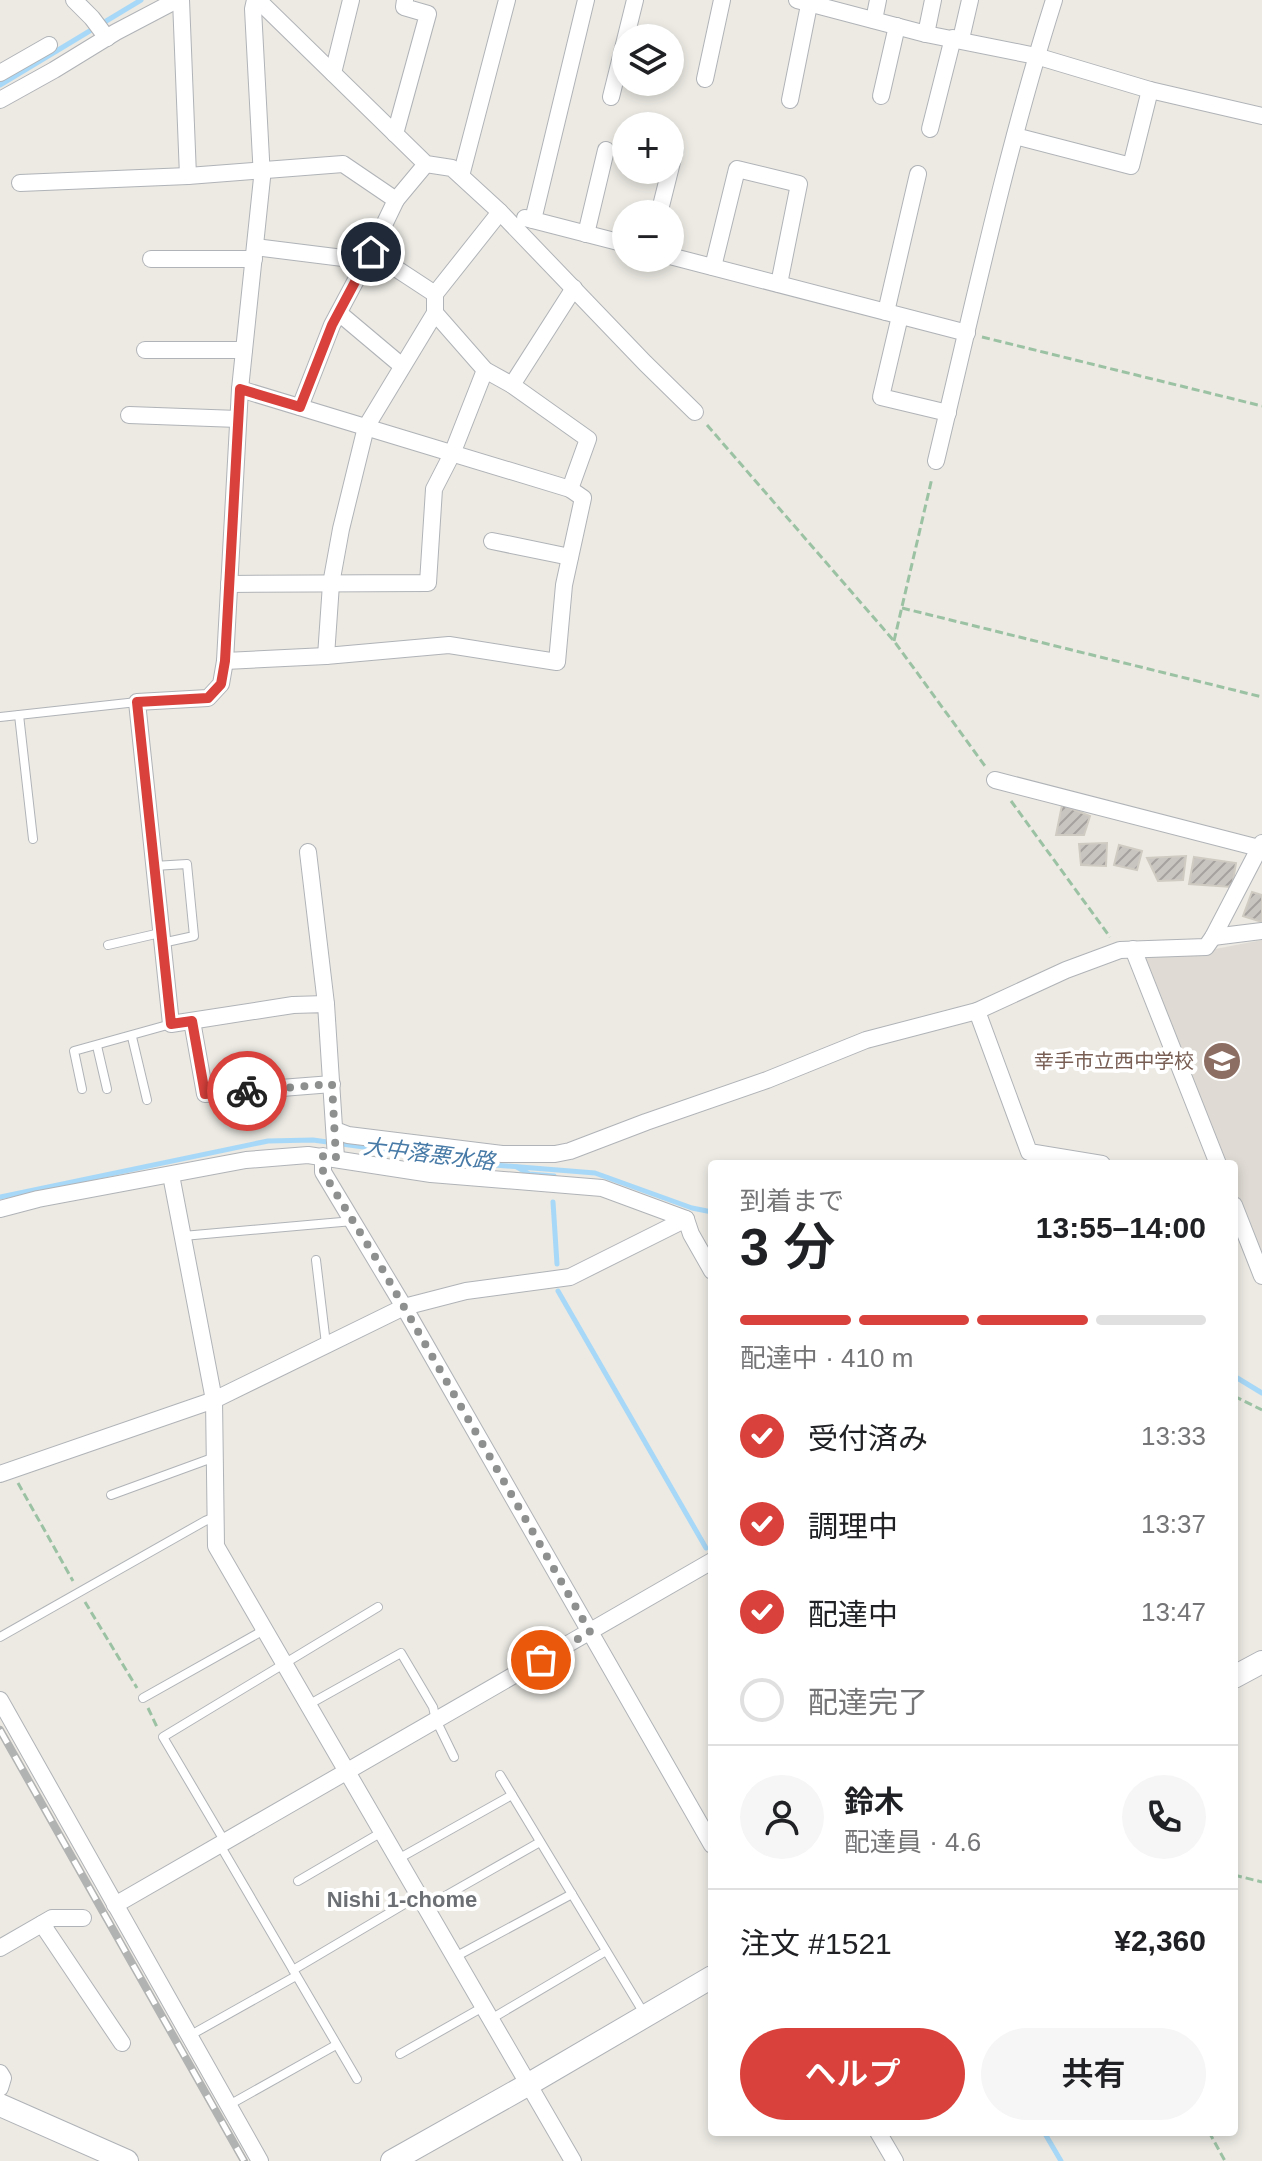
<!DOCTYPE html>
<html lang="ja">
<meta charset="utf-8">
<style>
:root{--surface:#fff;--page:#f6f6f6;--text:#202124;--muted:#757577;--line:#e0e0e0;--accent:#d9413c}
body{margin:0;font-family:Helvetica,"Noto Sans JP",sans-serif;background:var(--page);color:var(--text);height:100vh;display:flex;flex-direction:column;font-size:30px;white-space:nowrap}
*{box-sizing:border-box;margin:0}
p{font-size:26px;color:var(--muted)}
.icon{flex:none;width:44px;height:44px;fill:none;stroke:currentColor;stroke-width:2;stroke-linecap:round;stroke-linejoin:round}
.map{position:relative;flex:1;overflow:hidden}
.side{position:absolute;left:708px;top:1160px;width:530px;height:976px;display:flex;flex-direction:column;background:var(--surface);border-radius:8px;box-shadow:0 4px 12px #0003}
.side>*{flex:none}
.controls{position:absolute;left:612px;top:24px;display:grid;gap:16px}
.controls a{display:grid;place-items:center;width:72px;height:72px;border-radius:50%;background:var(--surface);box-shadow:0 4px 12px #0003;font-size:40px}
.pin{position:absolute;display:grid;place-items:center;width:68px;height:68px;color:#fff;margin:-34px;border:4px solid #fff;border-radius:50%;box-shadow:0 2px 8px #0007}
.courier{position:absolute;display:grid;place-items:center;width:80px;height:80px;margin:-40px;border:6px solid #d9413c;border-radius:50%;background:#fff;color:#222;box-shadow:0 2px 10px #0007}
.overview em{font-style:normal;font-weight:600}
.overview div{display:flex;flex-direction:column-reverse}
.overview{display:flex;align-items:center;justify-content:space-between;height:136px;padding:0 32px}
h1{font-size:52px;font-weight:600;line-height:60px}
.bar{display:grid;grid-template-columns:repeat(4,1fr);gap:12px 8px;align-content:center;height:96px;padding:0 32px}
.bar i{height:10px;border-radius:6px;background:var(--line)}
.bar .active{background:var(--accent)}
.bar p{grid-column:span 4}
.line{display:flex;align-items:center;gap:20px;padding:0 32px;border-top:2px solid var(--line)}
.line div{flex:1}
.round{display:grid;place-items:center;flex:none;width:84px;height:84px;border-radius:42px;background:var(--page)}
ol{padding:0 32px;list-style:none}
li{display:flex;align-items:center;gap:24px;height:88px}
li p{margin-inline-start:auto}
li .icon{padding:8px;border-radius:50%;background:var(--accent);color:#fff;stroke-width:4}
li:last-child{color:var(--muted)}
li i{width:44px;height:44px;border:4px solid var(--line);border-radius:50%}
.action{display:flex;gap:16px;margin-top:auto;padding:16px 32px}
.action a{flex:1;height:92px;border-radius:48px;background:var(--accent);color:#fff;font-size:32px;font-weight:600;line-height:92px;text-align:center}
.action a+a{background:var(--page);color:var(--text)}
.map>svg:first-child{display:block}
.education{fill:#dfdbd4}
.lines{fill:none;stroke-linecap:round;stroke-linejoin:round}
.stream{stroke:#a8d8f7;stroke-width:5}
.building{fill:url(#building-hatch);stroke:#d0cbc2;stroke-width:2}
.lane-casing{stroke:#b0b3b7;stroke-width:10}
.street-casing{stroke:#b0b3b7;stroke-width:18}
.secondary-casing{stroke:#afb2b7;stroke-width:24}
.path{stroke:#9cc2a4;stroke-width:3;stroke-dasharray:8 4;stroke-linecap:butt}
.lane{stroke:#fff;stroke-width:8}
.street{stroke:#fff;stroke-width:16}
.secondary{stroke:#fff;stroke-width:22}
.rail-casing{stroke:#b1b2b2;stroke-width:8}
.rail{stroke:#fff;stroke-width:5;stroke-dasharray:15;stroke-linecap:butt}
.done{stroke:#8e8f8f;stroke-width:8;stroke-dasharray:0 14.4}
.route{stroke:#d9413c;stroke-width:10}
.labels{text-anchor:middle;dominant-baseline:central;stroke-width:8;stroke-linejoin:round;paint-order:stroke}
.education-label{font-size:20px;fill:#785e54;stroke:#fff;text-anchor:end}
.water-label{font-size:22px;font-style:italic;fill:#477aa6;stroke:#fff}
.neighbourhood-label{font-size:22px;font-weight:bold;fill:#6c7074;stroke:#fff}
</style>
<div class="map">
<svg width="1262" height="2161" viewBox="0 0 1262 2161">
<defs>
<pattern id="building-hatch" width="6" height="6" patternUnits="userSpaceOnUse" patternTransform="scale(2)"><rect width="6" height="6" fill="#c8c4c0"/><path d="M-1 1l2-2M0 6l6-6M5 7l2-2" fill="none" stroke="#a5a29f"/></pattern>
</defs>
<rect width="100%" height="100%" fill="#eceae3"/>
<polygon class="education" points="1262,940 1262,1258 1234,1189 1234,1164 1224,1164 1141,959 1146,955 1193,956 1210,950"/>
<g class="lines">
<g class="stream">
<polyline points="0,85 141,0"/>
<polyline points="517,1167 529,1174 554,1176"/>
<polyline points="0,1197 268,1141 313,1140 494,1165 595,1173 692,1208 712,1212"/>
<polyline points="553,1202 557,1264"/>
<polyline points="558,1291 706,1548"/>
<polyline points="1234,1376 1262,1393"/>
<polyline points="1044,2132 1061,2161"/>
</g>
</g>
<g class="building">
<polygon points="1062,805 1090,816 1084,835 1056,835"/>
<polygon points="1107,843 1106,866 1081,865 1079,844"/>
<polygon points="1119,845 1142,851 1137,870 1114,865"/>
<polygon points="1186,856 1183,880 1158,881 1147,858"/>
<polygon points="1194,857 1236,863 1232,887 1189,884"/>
<polygon points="1252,892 1262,895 1262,922 1243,916"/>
</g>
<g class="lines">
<defs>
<g id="lane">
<polyline points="19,715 33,839"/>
<polyline points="0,717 137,702"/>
<polyline points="154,866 187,864 194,936 162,943"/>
<polyline points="108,945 160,933"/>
<polyline points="132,1037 147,1100"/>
<polyline points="97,1046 107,1089"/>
<polyline points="82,1089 74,1051 171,1024"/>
<polyline points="183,1236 353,1221"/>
<polyline points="316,1260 326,1344"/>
<polyline points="111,1495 215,1457"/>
<polyline points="0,1637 205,1521 215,1517"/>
<polyline points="143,1698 264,1630"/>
<polyline points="308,1705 401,1653 433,1707 436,1720 454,1757"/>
<polyline points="500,1775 645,2015"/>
<polyline points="225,1842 163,1737 378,1607"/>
<polyline points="220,1845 357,2079"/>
<polyline points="398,1859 512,1795"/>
<polyline points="298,1881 382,1832"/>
<polyline points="426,1907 540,1842"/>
<polyline points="455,1957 572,1894"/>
<polyline points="293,1970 418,1896"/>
<polyline points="491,2019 606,1951"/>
<polyline points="189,2036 296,1976"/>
<polyline points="400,2054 483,2007"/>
<polyline points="229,2105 336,2045"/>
</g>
<g id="street">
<polyline points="74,0 92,18 107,38"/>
<polyline points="181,0 188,176"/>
<polyline points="255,0 253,9 262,178 240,389 225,661 221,684 208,698 137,702 171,1024 293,1005 326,1004 336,1158"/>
<polyline points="258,0 426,164 452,168 500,212 645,363 695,412"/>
<polyline points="797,0 926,34 1036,56 1150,90 1262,116"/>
<polyline points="874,20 878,0"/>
<polyline points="926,34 933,0"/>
<polyline points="961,39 970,0"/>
<polyline points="0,73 49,45"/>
<polyline points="333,73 351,0"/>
<polyline points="705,79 722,0"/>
<polyline points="881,96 897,26"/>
<polyline points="611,97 635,0"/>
<polyline points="0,100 54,70 116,32 177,0"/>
<polyline points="790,100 810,0"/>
<polyline points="930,129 953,38"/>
<polyline points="395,134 428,14 404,7 405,0"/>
<polyline points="1015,136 1131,166 1150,90"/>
<polyline points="461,176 507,0"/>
<polyline points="20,183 188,176 343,164 396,200 426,164"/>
<polyline points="659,214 675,150"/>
<polyline points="525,218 626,244"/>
<polyline points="533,220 586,0"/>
<polyline points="586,234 606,150"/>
<polyline points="255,247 367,261"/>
<polyline points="371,252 396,200"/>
<polyline points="670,256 967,333"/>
<polyline points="151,259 254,259"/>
<polyline points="713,267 737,169 799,184 779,284"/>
<polyline points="886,312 918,174"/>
<polyline points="339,313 402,366"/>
<polyline points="900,316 881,397 948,413"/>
<polyline points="145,350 244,350"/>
<polyline points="512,385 574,288"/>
<polyline points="240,389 570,489 588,439 512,385 485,370 435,313"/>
<polyline points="300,407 332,325 371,252 435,294"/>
<polyline points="129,415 238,419"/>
<path d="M936 461C973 307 1006 151 1054 0"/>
<polyline points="492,541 570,557"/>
<polyline points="229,584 428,583 434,489 452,454 485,370"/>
<polyline points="326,656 331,584 341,529 366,427 435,313 435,294 500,212"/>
<polyline points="225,661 326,656 449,645 557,662 564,585 583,498 570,489"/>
<polyline points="995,780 1259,848"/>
<polyline points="308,852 326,1004"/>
<polyline points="1213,937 1262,931"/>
<polyline points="1133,949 1218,1164"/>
<polyline points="977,1011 1029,1152 1102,1164"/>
<polyline points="192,1021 205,1094 332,1084"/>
<polyline points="335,1130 348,1135 502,1154 555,1154 570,1151 646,1122 767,1080 866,1040 977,1011 1066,970 1120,950 1206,947 1213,937 1262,843"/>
<polyline points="323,1156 323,1172 404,1307 712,1845"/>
<polyline points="171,1175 214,1400 216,1546 573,2161"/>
<polyline points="1234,1205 1262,1276"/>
<polyline points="0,1209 38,1199 246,1160 308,1155 431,1174 602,1188 686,1219"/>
<polyline points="0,1474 214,1400 404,1307 466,1291 570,1277 686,1219 691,1234 712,1271"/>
<polyline points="0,1700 260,2161"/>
<polyline points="115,1905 712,1561"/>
<polyline points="42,1924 122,2043"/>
<polyline points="0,1948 52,1918 83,1918"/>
<polyline points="0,2073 3,2078 0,2088"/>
<polyline points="878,2132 895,2161"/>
</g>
<g id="secondary">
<polyline points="1234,1677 1262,1662"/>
<polyline points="0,2105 127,2161"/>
<polyline points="392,2161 529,2084 712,1977"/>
</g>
</defs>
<use href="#lane" class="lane-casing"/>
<use href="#street" class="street-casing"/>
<use href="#secondary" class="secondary-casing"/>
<g class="path">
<polyline points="982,337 1262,406"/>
<polyline points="707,425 894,641 985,766"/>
<polyline points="902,608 1262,697"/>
<polyline points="894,641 932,478"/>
<polyline points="1011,801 1110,937"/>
<polyline points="1234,1396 1262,1410"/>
<polyline points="18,1483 73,1581"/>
<polyline points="85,1602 137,1688"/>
<polyline points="148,1708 157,1727"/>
<polyline points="1234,1875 1262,1882"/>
<polyline points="1209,2132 1225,2161"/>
</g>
<use href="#lane" class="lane"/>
<use href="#street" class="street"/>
<use href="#secondary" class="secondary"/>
<defs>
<polyline id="rail" points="0,1730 244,2161"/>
</defs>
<use href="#rail" class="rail-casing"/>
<use href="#rail" class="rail"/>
</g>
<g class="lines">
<polyline class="done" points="247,1091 332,1084 336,1158 323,1156 323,1172 380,1265 590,1632 541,1660"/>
<polyline class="route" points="247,1091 205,1094 192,1021 171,1024 137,702 208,698 221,684 225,661 240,389 300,407 332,325 371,252"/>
</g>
<defs>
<symbol id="school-disc" viewBox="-11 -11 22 22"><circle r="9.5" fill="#8d6e63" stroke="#fff"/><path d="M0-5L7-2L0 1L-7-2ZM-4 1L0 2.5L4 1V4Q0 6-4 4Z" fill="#fff"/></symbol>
</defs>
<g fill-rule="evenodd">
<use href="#school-disc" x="1200" y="1039" width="44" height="44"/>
</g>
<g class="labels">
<g class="education-label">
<text x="1194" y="1061">幸手市立西中学校</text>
</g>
<g class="water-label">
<text transform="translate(429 1154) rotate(7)">大中落悪水路</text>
</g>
<g class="neighbourhood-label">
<text x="402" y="1899">Nishi 1-chome</text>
</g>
</g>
</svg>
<div class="controls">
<a><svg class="icon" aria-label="layers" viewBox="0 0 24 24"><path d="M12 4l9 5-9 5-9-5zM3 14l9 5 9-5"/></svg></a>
<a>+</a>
<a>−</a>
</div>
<div class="pin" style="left:541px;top:1660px;background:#ea580c"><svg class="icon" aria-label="bag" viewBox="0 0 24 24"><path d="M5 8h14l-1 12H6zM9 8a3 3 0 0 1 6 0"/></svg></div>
<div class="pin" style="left:371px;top:252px;background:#1f2937"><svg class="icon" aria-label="home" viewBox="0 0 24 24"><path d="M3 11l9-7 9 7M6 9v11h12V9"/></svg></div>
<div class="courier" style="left:247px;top:1091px"><svg class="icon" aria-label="bike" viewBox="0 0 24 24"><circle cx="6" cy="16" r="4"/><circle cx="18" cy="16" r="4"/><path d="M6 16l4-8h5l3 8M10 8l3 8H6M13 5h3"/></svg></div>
<section class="side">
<div class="overview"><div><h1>3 分</h1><p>到着まで</p></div><em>13:55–14:00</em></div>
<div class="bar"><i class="active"></i><i class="active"></i><i class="active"></i><i></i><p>配達中 · 410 m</p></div>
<ol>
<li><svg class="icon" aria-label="check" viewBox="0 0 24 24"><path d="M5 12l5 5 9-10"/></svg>受付済み<p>13:33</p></li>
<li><svg class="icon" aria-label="check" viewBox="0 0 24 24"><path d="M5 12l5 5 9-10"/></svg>調理中<p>13:37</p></li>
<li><svg class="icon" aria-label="check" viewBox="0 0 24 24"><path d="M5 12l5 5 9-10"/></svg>配達中<p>13:47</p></li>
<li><i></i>配達完了</li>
</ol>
<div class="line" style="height:144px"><a class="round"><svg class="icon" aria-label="person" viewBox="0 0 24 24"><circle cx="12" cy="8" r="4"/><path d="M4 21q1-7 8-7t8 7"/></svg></a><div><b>鈴木</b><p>配達員 · 4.6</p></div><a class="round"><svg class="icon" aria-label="phone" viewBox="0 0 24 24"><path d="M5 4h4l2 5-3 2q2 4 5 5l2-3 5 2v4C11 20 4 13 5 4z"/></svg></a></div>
<div class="line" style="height:104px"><div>注文 #1521</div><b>¥2,360</b></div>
<div class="action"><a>ヘルプ</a><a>共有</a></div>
</section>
</div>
